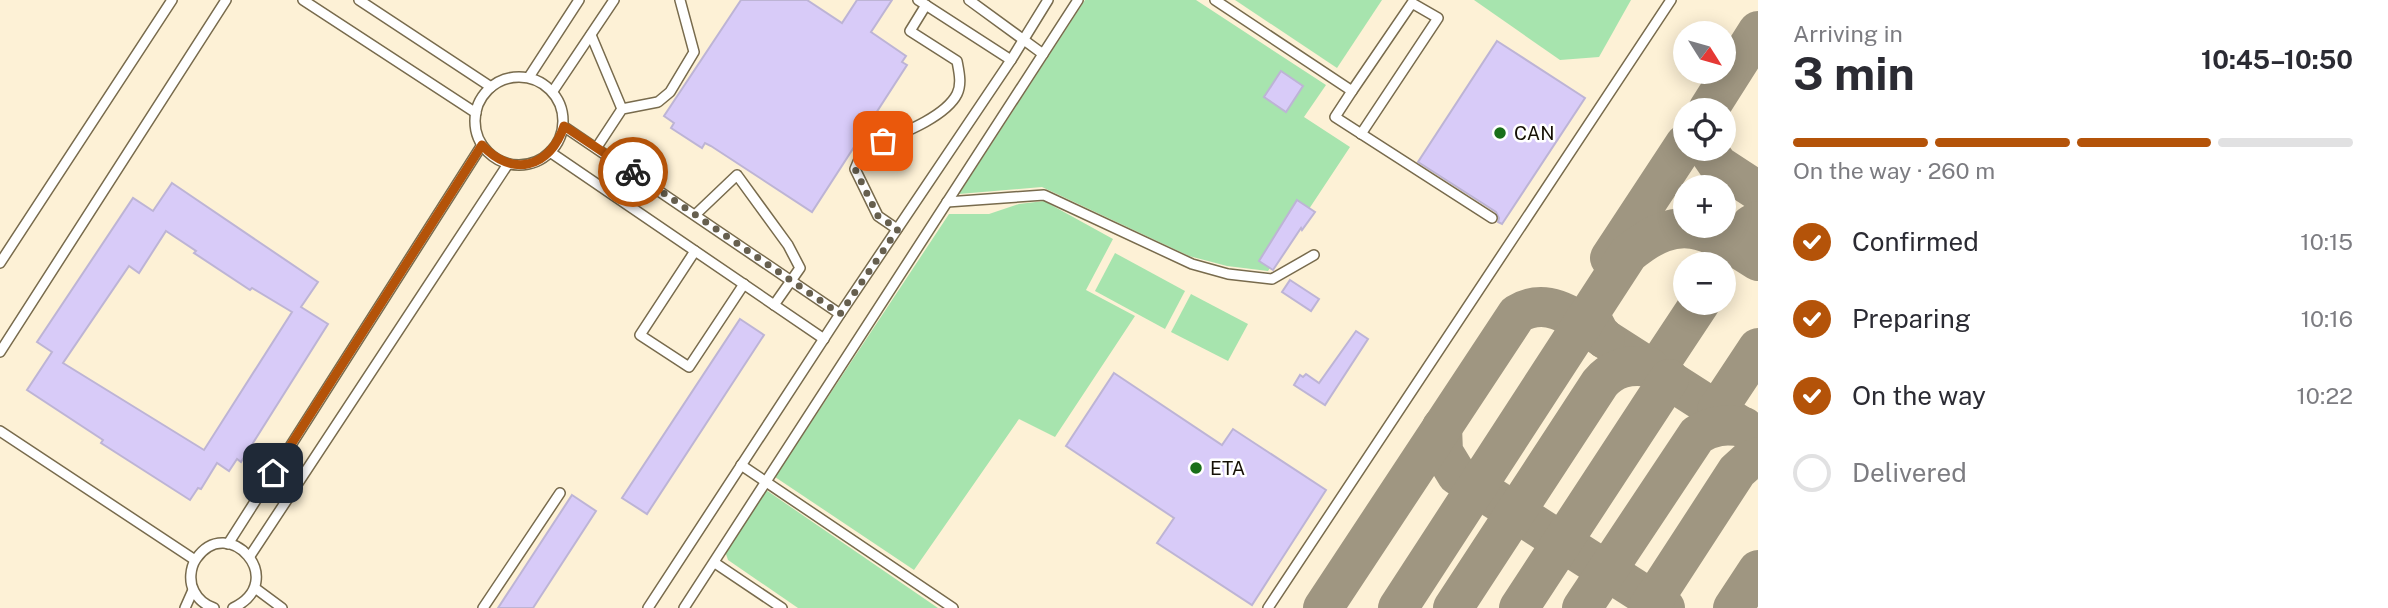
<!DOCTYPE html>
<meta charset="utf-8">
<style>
:root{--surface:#fff;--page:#f7f7f7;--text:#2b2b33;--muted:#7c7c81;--line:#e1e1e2;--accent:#b45309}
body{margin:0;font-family:"Public Sans",sans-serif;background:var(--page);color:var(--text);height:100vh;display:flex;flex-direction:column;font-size:26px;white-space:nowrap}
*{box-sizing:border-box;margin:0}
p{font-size:23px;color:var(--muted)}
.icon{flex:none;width:38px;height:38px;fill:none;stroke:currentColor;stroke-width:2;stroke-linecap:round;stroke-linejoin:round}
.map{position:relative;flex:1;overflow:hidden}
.drawer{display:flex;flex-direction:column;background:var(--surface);width:630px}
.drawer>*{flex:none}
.needle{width:46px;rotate:127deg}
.fabs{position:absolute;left:1673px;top:21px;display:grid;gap:14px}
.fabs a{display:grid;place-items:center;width:63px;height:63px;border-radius:50%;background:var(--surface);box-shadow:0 4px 18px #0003;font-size:35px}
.pin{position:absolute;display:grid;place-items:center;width:60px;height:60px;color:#fff;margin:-30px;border-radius:14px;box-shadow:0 4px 10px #0006}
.courier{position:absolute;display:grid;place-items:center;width:70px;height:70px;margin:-35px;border:5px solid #b45309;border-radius:50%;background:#fff;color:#222;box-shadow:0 2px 9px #0007}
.summary em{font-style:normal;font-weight:700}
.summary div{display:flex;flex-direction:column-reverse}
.summary{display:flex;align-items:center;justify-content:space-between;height:119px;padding:0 35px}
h1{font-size:46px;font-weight:700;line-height:52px}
.bar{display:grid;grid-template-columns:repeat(4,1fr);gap:10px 7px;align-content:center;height:84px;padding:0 35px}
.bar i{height:9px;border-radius:5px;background:var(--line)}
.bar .on{background:var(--accent)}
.bar p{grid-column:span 4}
ol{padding:0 35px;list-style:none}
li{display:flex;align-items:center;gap:21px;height:77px}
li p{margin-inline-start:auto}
li .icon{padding:7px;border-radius:50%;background:var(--accent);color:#fff;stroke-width:4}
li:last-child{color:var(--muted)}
li i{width:38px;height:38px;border:4px solid var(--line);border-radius:50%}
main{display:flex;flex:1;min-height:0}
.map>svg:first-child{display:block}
.green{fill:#a7e4ae}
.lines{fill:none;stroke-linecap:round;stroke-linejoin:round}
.taxiway{stroke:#9f9681;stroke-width:40}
.building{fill:#d8cbf8;stroke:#bdb4d5;stroke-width:2;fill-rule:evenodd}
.lane-casing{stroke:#786b4d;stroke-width:12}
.lane{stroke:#fff;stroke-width:9}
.done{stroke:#665f4e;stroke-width:7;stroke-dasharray:0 12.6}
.route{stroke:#b45309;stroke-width:9}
.poi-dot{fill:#196f19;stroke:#fff;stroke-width:2.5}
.labels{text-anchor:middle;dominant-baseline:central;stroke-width:5;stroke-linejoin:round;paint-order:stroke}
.poi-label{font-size:19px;fill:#151005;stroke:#fff;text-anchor:start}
</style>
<main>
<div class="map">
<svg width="1758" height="608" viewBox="0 0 1758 608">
<rect width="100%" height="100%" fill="#fdf1d6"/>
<g class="green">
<polygon points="1085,0 1196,0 1326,85 1304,117 1350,147 1268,271 1227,266 1189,256 1042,187 959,194"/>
<polygon points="1235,0 1382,0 1337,68"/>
<polygon points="1474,0 1631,0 1599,57 1560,60"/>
<polygon points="1044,201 1113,239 1086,290 1135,316 1055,437 1019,419 914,570 775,477 949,214 989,214 1019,204"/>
<polygon points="1115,253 1185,291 1165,329 1095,291"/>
<polygon points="1191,294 1248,324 1228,361 1171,332"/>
<polygon points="766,490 938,608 798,608 728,560 725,551 728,544"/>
</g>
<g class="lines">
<g class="taxiway">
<polyline points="1708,110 1758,31"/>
<polyline points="1707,149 1718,165 1758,191"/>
<polyline points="1751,225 1758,221"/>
<polyline points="1610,258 1685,144"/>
<polyline points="1591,318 1599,333 1605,339 1758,437"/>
<polyline points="1655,371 1700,303"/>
<polyline points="1717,410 1758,348"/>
<polyline points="1442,427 1443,452 1457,475 1665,608"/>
<path d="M1323 608 1517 314C1550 294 1578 321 1605 339"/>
<path d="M1398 608 1628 254C1680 210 1708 229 1758 261"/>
<path d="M1453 608 1600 383C1613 368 1629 364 1649 367"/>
<polyline points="1519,608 1669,379"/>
<path d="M1582 608 1697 435C1712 425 1726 424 1744 427"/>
<polyline points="1648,608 1737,471 1748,461 1758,457"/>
<polyline points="1733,608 1758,570"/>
</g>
</g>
<g class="building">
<polygon points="741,0 807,0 842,23 857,0 892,0 871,32 906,56 902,62 907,65 812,212 711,146 705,143 702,148 671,128 674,123 664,116"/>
<polygon points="1497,41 1585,98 1502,224 1498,222 1499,218 1496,212 1418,162"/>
<polygon points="1281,71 1303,86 1286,112 1264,97"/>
<path d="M172 183 318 282 301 307 328 324 241 462 237 459 229 471 217 463 201 489 198 488 190 500 101 443 103 440 27 390 52 352 37 342 133 198 153 211ZM166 231 196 251 194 253 250 290 252 288 292 312 204 450 63 363 129 266 139 273Z"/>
<polygon points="1297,200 1315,212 1302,230 1301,228 1273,270 1259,261"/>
<polygon points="1290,280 1319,299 1311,311 1282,292"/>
<polygon points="740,319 764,335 647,514 622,498"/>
<polygon points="1356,331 1368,339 1325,405 1294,385 1300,375 1303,377 1306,374 1319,383"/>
<polygon points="1114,373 1222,445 1233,429 1326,490 1252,605 1157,543 1174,518 1066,446"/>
<polygon points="572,495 596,511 533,608 498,608"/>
</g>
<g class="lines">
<defs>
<g id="lane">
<polyline points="303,0 476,113"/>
<polyline points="359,0 491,87"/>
<polyline points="918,0 1011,60"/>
<polyline points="969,0 1043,54"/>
<polyline points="1215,0 1352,91 1412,3 1438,18 1361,134"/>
<polyline points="591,35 622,109"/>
<circle cx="519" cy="121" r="44"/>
<polyline points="529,77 579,0"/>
<polyline points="553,91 614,0"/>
<polyline points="1352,91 1335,117 1492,218"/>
<polyline points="563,126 840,314"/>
<polyline points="597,147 622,109 658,102 670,92 694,52 680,0"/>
<polyline points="550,152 824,339"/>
<polyline points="947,202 1044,195 1192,264 1228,274 1272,279 1314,255"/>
<polyline points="695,215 737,175 788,245 800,268 774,305"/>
<path d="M897 229 878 216 855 169 863 150C889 138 944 120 957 94 962 84 959 72 957 61L910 31 926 5"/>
<polyline points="695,251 640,335 689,367 744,284"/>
<polyline points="0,263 172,0"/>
<polyline points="0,352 226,0"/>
<polyline points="0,431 195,560"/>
<polyline points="741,465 953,608"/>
<polyline points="228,544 482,145"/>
<polyline points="250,556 508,164"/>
<polyline points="715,563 782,608"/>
<polyline points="255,588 282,608"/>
<polyline points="185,608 193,590"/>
<path d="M214 608C205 605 198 599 194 591 189 582 190 568 196 559 228 512 290 581 233 608"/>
<polyline points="483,608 560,493"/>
<polyline points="648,608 840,314 1011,60 1048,0"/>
<polyline points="684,608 1078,0"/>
<polyline points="1268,608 1671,0"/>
</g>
</defs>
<use href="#lane" class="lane-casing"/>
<use href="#lane" class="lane"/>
</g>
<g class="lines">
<polyline class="done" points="633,172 840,314 898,229 878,216 855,169 863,150 883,141"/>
<path class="route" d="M273 473 482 145C512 178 550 168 564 126L633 172"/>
</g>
<g class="poi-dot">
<circle cx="1500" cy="133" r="7"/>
<circle cx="1196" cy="468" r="7"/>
</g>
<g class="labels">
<g class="poi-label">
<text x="1514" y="133">CAN</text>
<text x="1210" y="468">ETA</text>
</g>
</g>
</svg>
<div class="fabs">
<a><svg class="needle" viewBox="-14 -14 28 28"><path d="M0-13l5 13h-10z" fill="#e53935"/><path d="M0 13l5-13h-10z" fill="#7c7c81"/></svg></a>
<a><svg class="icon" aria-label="locate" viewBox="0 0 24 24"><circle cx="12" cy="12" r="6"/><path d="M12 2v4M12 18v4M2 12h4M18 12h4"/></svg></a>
<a>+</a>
<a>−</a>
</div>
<div class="pin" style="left:883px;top:141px;background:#ea580c"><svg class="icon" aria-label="bag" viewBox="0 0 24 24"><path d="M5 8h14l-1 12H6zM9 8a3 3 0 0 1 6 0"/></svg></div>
<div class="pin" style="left:273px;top:473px;background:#1f2937"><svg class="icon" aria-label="home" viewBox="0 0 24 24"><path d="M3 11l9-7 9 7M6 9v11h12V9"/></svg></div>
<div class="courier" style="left:633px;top:172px"><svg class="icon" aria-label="bike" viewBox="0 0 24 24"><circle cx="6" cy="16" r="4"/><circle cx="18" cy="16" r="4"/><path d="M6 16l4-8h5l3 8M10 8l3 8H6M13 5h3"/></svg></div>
</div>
<section class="drawer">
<div class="summary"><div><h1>3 min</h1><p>Arriving in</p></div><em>10:45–10:50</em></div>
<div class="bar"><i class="on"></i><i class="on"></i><i class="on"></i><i></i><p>On the way · 260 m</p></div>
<ol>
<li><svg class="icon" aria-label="check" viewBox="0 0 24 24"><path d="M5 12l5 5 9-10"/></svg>Confirmed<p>10:15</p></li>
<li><svg class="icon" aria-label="check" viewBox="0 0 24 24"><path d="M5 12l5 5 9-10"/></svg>Preparing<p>10:16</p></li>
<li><svg class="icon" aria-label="check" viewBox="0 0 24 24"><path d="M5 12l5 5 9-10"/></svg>On the way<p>10:22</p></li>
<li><i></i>Delivered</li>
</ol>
</section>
</main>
